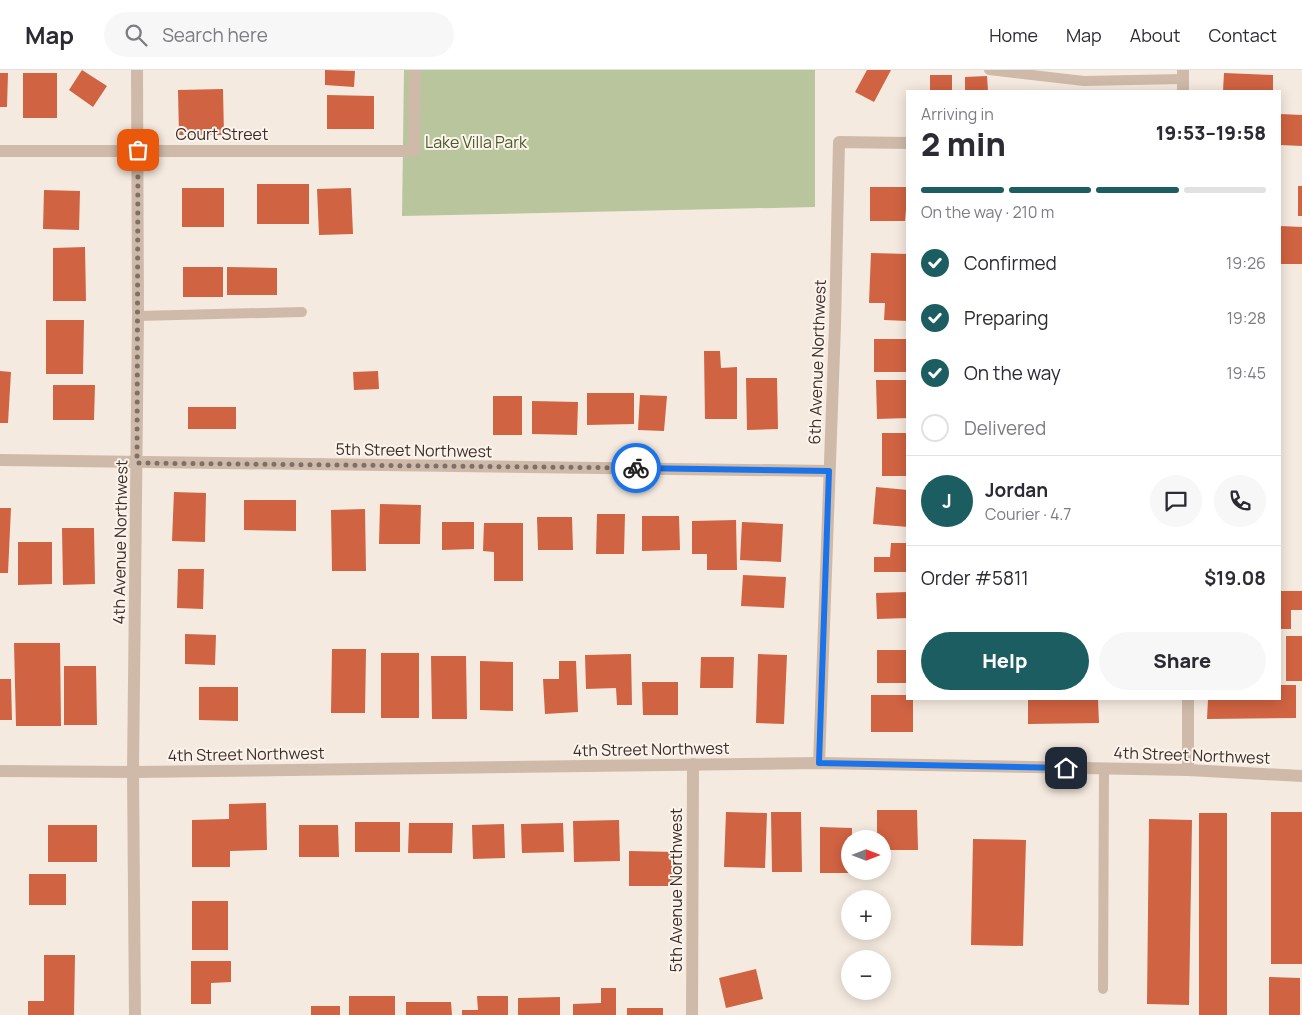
<!DOCTYPE html>
<meta charset="utf-8">
<style>
:root{--surface:#fff;--page:#f7f7f7;--text:#2b2b33;--muted:#7c7c81;--line:#e1e1e2;--accent:#1b5d61}
body{margin:0;font-family:Manrope,sans-serif;background:var(--page);color:var(--text);height:100vh;display:flex;flex-direction:column;font-size:19px;white-space:nowrap}
*{box-sizing:border-box;margin:0}
p{font-size:16px;color:var(--muted)}
.icon{flex:none;width:28px;height:28px;fill:none;stroke:currentColor;stroke-width:2;stroke-linecap:round;stroke-linejoin:round}
.map{position:relative;flex:1;overflow:hidden}
.drawer{position:absolute;left:906px;top:20px;width:375px;height:610px;display:flex;flex-direction:column;background:var(--surface);border-radius:0px;box-shadow:0 2px 12px #0003}
.drawer>*{flex:none}
.needle{width:32px;rotate:90deg}
.fabs{position:absolute;left:841px;top:760px;display:grid;gap:10px}
.fabs a{display:grid;place-items:center;width:50px;height:50px;border-radius:50%;background:var(--surface);box-shadow:0 2px 12px #0003;font-size:25px}
.pin{position:absolute;display:grid;place-items:center;width:42px;height:42px;color:#fff;margin:-21px;border-radius:10px;box-shadow:0 2px 8px #0006}
.courier{position:absolute;display:grid;place-items:center;width:50px;height:50px;margin:-25px;border:4px solid #1a73e8;border-radius:50%;background:#fff;color:#222;box-shadow:0 1px 6px #0007}
.head em{font-style:normal;font-weight:800}
.head div{display:flex;flex-direction:column-reverse}
.head{display:flex;align-items:center;justify-content:space-between;height:85px;padding:0 15px}
h1{font-size:32px;font-weight:800;line-height:38px}
.bar{display:grid;grid-template-columns:repeat(4,1fr);gap:8px 5px;align-content:center;height:60px;padding:0 15px}
.bar i{height:6px;border-radius:4px;background:var(--line)}
.bar .on{background:var(--accent)}
.bar p{grid-column:span 4}
.line{display:flex;align-items:center;gap:12px;padding:0 15px;border-top:1px solid var(--line)}
.line div{flex:1}
.round{display:grid;place-items:center;flex:none;width:52px;height:52px;border-radius:26px;background:var(--page)}
ol{padding:0 15px;list-style:none}
li{display:flex;align-items:center;gap:15px;height:55px}
li p{margin-inline-start:auto}
li .icon{padding:5px;border-radius:50%;background:var(--accent);color:#fff;stroke-width:4}
li:last-child{color:var(--muted)}
li i{width:28px;height:28px;border:2px solid var(--line);border-radius:50%}
.cta{display:flex;gap:10px;margin-top:auto;padding:10px 15px}
.cta a{flex:1;height:58px;border-radius:30px;background:var(--accent);color:#fff;font-size:20px;font-weight:800;line-height:58px;text-align:center}
.cta a+a{background:var(--page);color:var(--text)}
header{display:flex;align-items:center;gap:30px;box-sizing:border-box;height:70px;padding:0 25px;background:var(--surface);border-bottom:1px solid var(--line)}
header strong{font-size:24px}
nav{display:flex;gap:28px;margin-inline-start:auto;font-size:18px}
.search{width:350px;height:45px;background:var(--page);display:flex;align-items:center;gap:12px;box-sizing:border-box;padding:0 18px;border-radius:28px;color:var(--muted);font-size:19px}
.map>svg:first-child{display:block}
.green{fill:#b9c69d}
.building{fill:#d06342}
.lines{fill:none;stroke-linecap:round;stroke-linejoin:round}
.service{stroke:#cfbaa9;stroke-width:10}
.minor{stroke:#cfbaa9;stroke-width:12}
.done{stroke:#7c7069;stroke-width:5;stroke-dasharray:0 9}
.route{stroke:#1a73e8;stroke-width:6}
.labels{text-anchor:middle;dominant-baseline:central;stroke-width:4;stroke-linejoin:round;paint-order:stroke}
.street-label{font-size:16px;fill:#3b2f29;stroke:#fcf4ec}
.park-label{font-size:16px;fill:#4b5c2b;stroke:#fcf4ec}
</style>
<header>
<strong>Map</strong>
<div class="search"><svg class="icon" aria-label="search" viewBox="0 0 24 24"><circle cx="10" cy="10" r="6"/><path d="M15 15l6 6"/></svg>Search here</div>
<nav><a>Home</a><a>Map</a><a>About</a><a>Contact</a></nav>
</header>
<div class="map">
<svg width="1302" height="945" viewBox="0 0 1302 945">
<rect width="100%" height="100%" fill="#f5eadf"/>
<polygon class="green" points="404,0 815,0 815,137 402,146"/>
<g class="building">
<polygon points="82,0 107,16 93,37 69,20"/>
<polygon points="325,0 355,1 354,17 325,15"/>
<polygon points="867,0 891,0 874,32 855,22"/>
<polygon points="0,3 8,3 7,37 0,37"/>
<rect x="23" y="3" width="34" height="45"/>
<polygon points="1224,3 1273,5 1273,21 1223,21"/>
<rect x="930" y="5" width="22" height="16"/>
<polygon points="987,6 988,21 965,21 965,7"/>
<polygon points="223,19 224,65 179,65 178,20"/>
<polygon points="327,25 374,26 374,59 327,59"/>
<polygon points="1280,44 1302,45 1302,76 1280,75"/>
<rect x="257" y="114" width="52" height="40"/>
<rect x="1298" y="116" width="4" height="30"/>
<polygon points="870,117 908,117 905,151 870,151"/>
<rect x="182" y="118" width="42" height="39"/>
<polygon points="351,118 353,164 319,165 317,119"/>
<polygon points="44,120 80,121 79,160 43,159"/>
<polygon points="1280,156 1302,157 1302,194 1280,194"/>
<polygon points="85,177 86,231 53,231 53,178"/>
<polygon points="871,183 908,184 908,251 884,250 885,233 869,233"/>
<rect x="183" y="197" width="40" height="30"/>
<polygon points="227,197 277,198 277,225 227,225"/>
<polygon points="46,250 84,250 83,304 46,304"/>
<rect x="874" y="269" width="34" height="33"/>
<polygon points="704,281 720,281 721,298 737,297 737,349 705,349"/>
<polygon points="0,301 11,302 8,353 0,353"/>
<polygon points="378,301 379,319 354,320 353,302"/>
<polygon points="746,308 777,308 778,359 747,360"/>
<polygon points="876,310 908,310 908,348 877,349"/>
<polygon points="53,315 95,315 94,350 53,350"/>
<polygon points="587,323 634,323 634,354 587,355"/>
<polygon points="640,325 667,326 664,361 638,360"/>
<rect x="493" y="326" width="29" height="39"/>
<polygon points="532,331 578,332 577,365 532,364"/>
<rect x="188" y="337" width="48" height="22"/>
<rect x="882" y="363" width="26" height="43"/>
<polygon points="876,417 908,420 908,457 873,454"/>
<polygon points="174,422 206,423 205,472 172,471"/>
<polygon points="244,430 296,430 296,461 244,460"/>
<polygon points="380,434 421,435 420,474 379,474"/>
<polygon points="0,438 11,438 8,503 0,503"/>
<polygon points="365,439 366,501 332,501 331,440"/>
<polygon points="597,444 625,444 624,484 596,484"/>
<polygon points="642,446 679,446 680,480 642,481"/>
<polygon points="537,447 572,447 573,480 538,480"/>
<polygon points="736,450 737,500 707,500 707,484 692,484 692,451"/>
<polygon points="442,452 474,452 474,479 442,480"/>
<polygon points="742,452 783,454 781,492 740,490"/>
<polygon points="484,453 523,453 523,511 494,511 494,482 483,481"/>
<polygon points="62,458 94,458 95,514 63,515"/>
<polygon points="18,472 52,472 52,514 18,515"/>
<polygon points="891,473 908,473 908,502 874,502 874,487 890,487"/>
<polygon points="178,499 204,499 203,539 177,538"/>
<polygon points="743,505 786,507 784,538 741,536"/>
<polygon points="1280,521 1302,521 1302,540 1291,540 1291,559 1280,559"/>
<polygon points="908,522 908,548 877,549 876,523"/>
<polygon points="185,564 216,565 215,595 185,594"/>
<rect x="1286" y="566" width="16" height="45"/>
<polygon points="14,573 60,573 61,656 16,656"/>
<polygon points="332,579 366,579 365,643 331,643"/>
<rect x="877" y="580" width="31" height="33"/>
<rect x="381" y="583" width="38" height="65"/>
<polygon points="631,584 632,635 617,635 616,618 586,619 585,585"/>
<polygon points="758,584 787,585 784,654 756,653"/>
<polygon points="431,586 466,586 467,649 432,649"/>
<polygon points="701,587 734,587 733,618 700,618"/>
<polygon points="480,591 513,592 513,641 480,640"/>
<polygon points="559,591 576,591 578,642 545,644 543,609 559,609"/>
<polygon points="64,596 96,596 97,655 64,655"/>
<polygon points="0,609 11,609 12,650 0,650"/>
<polygon points="642,612 678,612 678,645 643,645"/>
<polygon points="1280,615 1296,615 1296,648 1207,649 1208,629 1280,629"/>
<polygon points="199,617 238,617 238,651 199,650"/>
<polygon points="871,625 908,625 908,629 913,629 913,662 871,662"/>
<polygon points="1028,629 1098,629 1099,653 1028,654"/>
<polygon points="266,733 267,780 230,781 230,797 192,797 192,750 229,749 229,734"/>
<polygon points="877,740 917,740 918,780 882,780 882,769 877,769"/>
<polygon points="726,742 767,743 765,798 724,797"/>
<polygon points="771,742 801,742 802,802 772,802"/>
<rect x="1271" y="742" width="31" height="152"/>
<rect x="1199" y="743" width="28" height="202"/>
<polygon points="1149,749 1192,750 1189,935 1147,934"/>
<polygon points="619,750 620,791 574,792 573,751"/>
<rect x="355" y="752" width="45" height="30"/>
<polygon points="409,753 453,753 452,783 408,783"/>
<polygon points="563,753 564,782 522,783 521,754"/>
<polygon points="504,754 505,788 473,789 472,755"/>
<rect x="48" y="755" width="49" height="37"/>
<polygon points="299,755 338,755 339,787 299,787"/>
<polygon points="820,757 852,758 852,769 850,769 850,801 852,801 852,803 820,803"/>
<polygon points="973,769 1026,770 1023,876 971,875"/>
<polygon points="629,781 675,782 674,816 629,816"/>
<rect x="29" y="804" width="37" height="31"/>
<rect x="192" y="831" width="36" height="49"/>
<polygon points="44,885 75,885 74,945 28,945 28,931 44,931"/>
<polygon points="191,891 231,891 231,912 211,913 211,934 191,934"/>
<polygon points="756,899 763,929 726,938 719,908"/>
<polygon points="1269,907 1300,908 1300,945 1269,945"/>
<polygon points="601,918 616,918 616,945 573,945 573,934 601,933"/>
<rect x="349" y="926" width="46" height="19"/>
<polygon points="477,926 508,926 508,945 462,945 462,940 478,940"/>
<polygon points="560,927 560,945 518,945 518,928"/>
<polygon points="406,932 451,932 452,945 406,945"/>
<rect x="311" y="936" width="29" height="9"/>
<rect x="627" y="938" width="36" height="7"/>
</g>
<g class="lines">
<g class="service">
<polyline points="989,0 1084,11 1183,9"/>
<polyline points="138,246 302,242"/>
<polyline points="1103,919 1104,699"/>
</g>
<g class="minor">
<polyline points="1183,0 1183,21"/>
<polyline points="0,81 414,81 415,0"/>
<polyline points="0,390 829,401"/>
<polyline points="1188,629 1188,700"/>
<polyline points="819,693 835,255 839,72 908,73"/>
<polyline points="0,701 133,702 819,693 1188,700 1302,706"/>
<polyline points="135,945 133,702 138,246 137,0"/>
<polyline points="692,945 693,694"/>
</g>
</g>
<g class="lines">
<polyline class="done" points="138,80 137,393 636,398"/>
<polyline class="route" points="636,398 829,401 819,693 1066,698"/>
</g>
<g class="labels">
<g class="street-label">
<text x="222" y="64">Court Street</text>
<text transform="translate(817 292) rotate(-88)">6th Avenue Northwest</text>
<text transform="translate(414 380) rotate(1)">5th Street Northwest</text>
<text transform="translate(120 472) rotate(-89)">4th Avenue Northwest</text>
<text transform="translate(651 679) rotate(-1)">4th Street Northwest</text>
<text transform="translate(246 684) rotate(-1)">4th Street Northwest</text>
<text transform="translate(1192 685) rotate(2)">4th Street Northwest</text>
<text transform="translate(676 820) rotate(-90)">5th Avenue Northwest</text>
</g>
<g class="park-label">
<text x="476" y="72">Lake Villa Park</text>
</g>
</g>
</svg>
<div class="fabs">
<a><svg class="needle" viewBox="-14 -14 28 28"><path d="M0-13l5 13h-10z" fill="#e53935"/><path d="M0 13l5-13h-10z" fill="#7c7c81"/></svg></a>
<a>+</a>
<a>−</a>
</div>
<div class="pin" style="left:138px;top:80px;background:#ea580c"><svg class="icon" aria-label="bag" viewBox="0 0 24 24"><path d="M5 8h14l-1 12H6zM9 8a3 3 0 0 1 6 0"/></svg></div>
<div class="pin" style="left:1066px;top:698px;background:#1f2937"><svg class="icon" aria-label="home" viewBox="0 0 24 24"><path d="M3 11l9-7 9 7M6 9v11h12V9"/></svg></div>
<div class="courier" style="left:636px;top:398px"><svg class="icon" aria-label="bike" viewBox="0 0 24 24"><circle cx="6" cy="16" r="4"/><circle cx="18" cy="16" r="4"/><path d="M6 16l4-8h5l3 8M10 8l3 8H6M13 5h3"/></svg></div>
<section class="drawer">
<div class="head"><div><h1>2 min</h1><p>Arriving in</p></div><em>19:53–19:58</em></div>
<div class="bar"><i class="on"></i><i class="on"></i><i class="on"></i><i></i><p>On the way · 210 m</p></div>
<ol>
<li><svg class="icon" aria-label="check" viewBox="0 0 24 24"><path d="M5 12l5 5 9-10"/></svg>Confirmed<p>19:26</p></li>
<li><svg class="icon" aria-label="check" viewBox="0 0 24 24"><path d="M5 12l5 5 9-10"/></svg>Preparing<p>19:28</p></li>
<li><svg class="icon" aria-label="check" viewBox="0 0 24 24"><path d="M5 12l5 5 9-10"/></svg>On the way<p>19:45</p></li>
<li><i></i>Delivered</li>
</ol>
<div class="line" style="height:90px"><b class="round" style="background:var(--accent);color:#fff">J</b><div><b>Jordan</b><p>Courier · 4.7</p></div><a class="round"><svg class="icon" aria-label="chat" viewBox="0 0 24 24"><path d="M4 5h16v11H9l-5 4z"/></svg></a><a class="round"><svg class="icon" aria-label="phone" viewBox="0 0 24 24"><path d="M5 4h4l2 5-3 2q2 4 5 5l2-3 5 2v4C11 20 4 13 5 4z"/></svg></a></div>
<div class="line" style="height:65px"><div>Order #5811</div><b>$19.08</b></div>
<div class="cta"><a>Help</a><a>Share</a></div>
</section>
</div>
